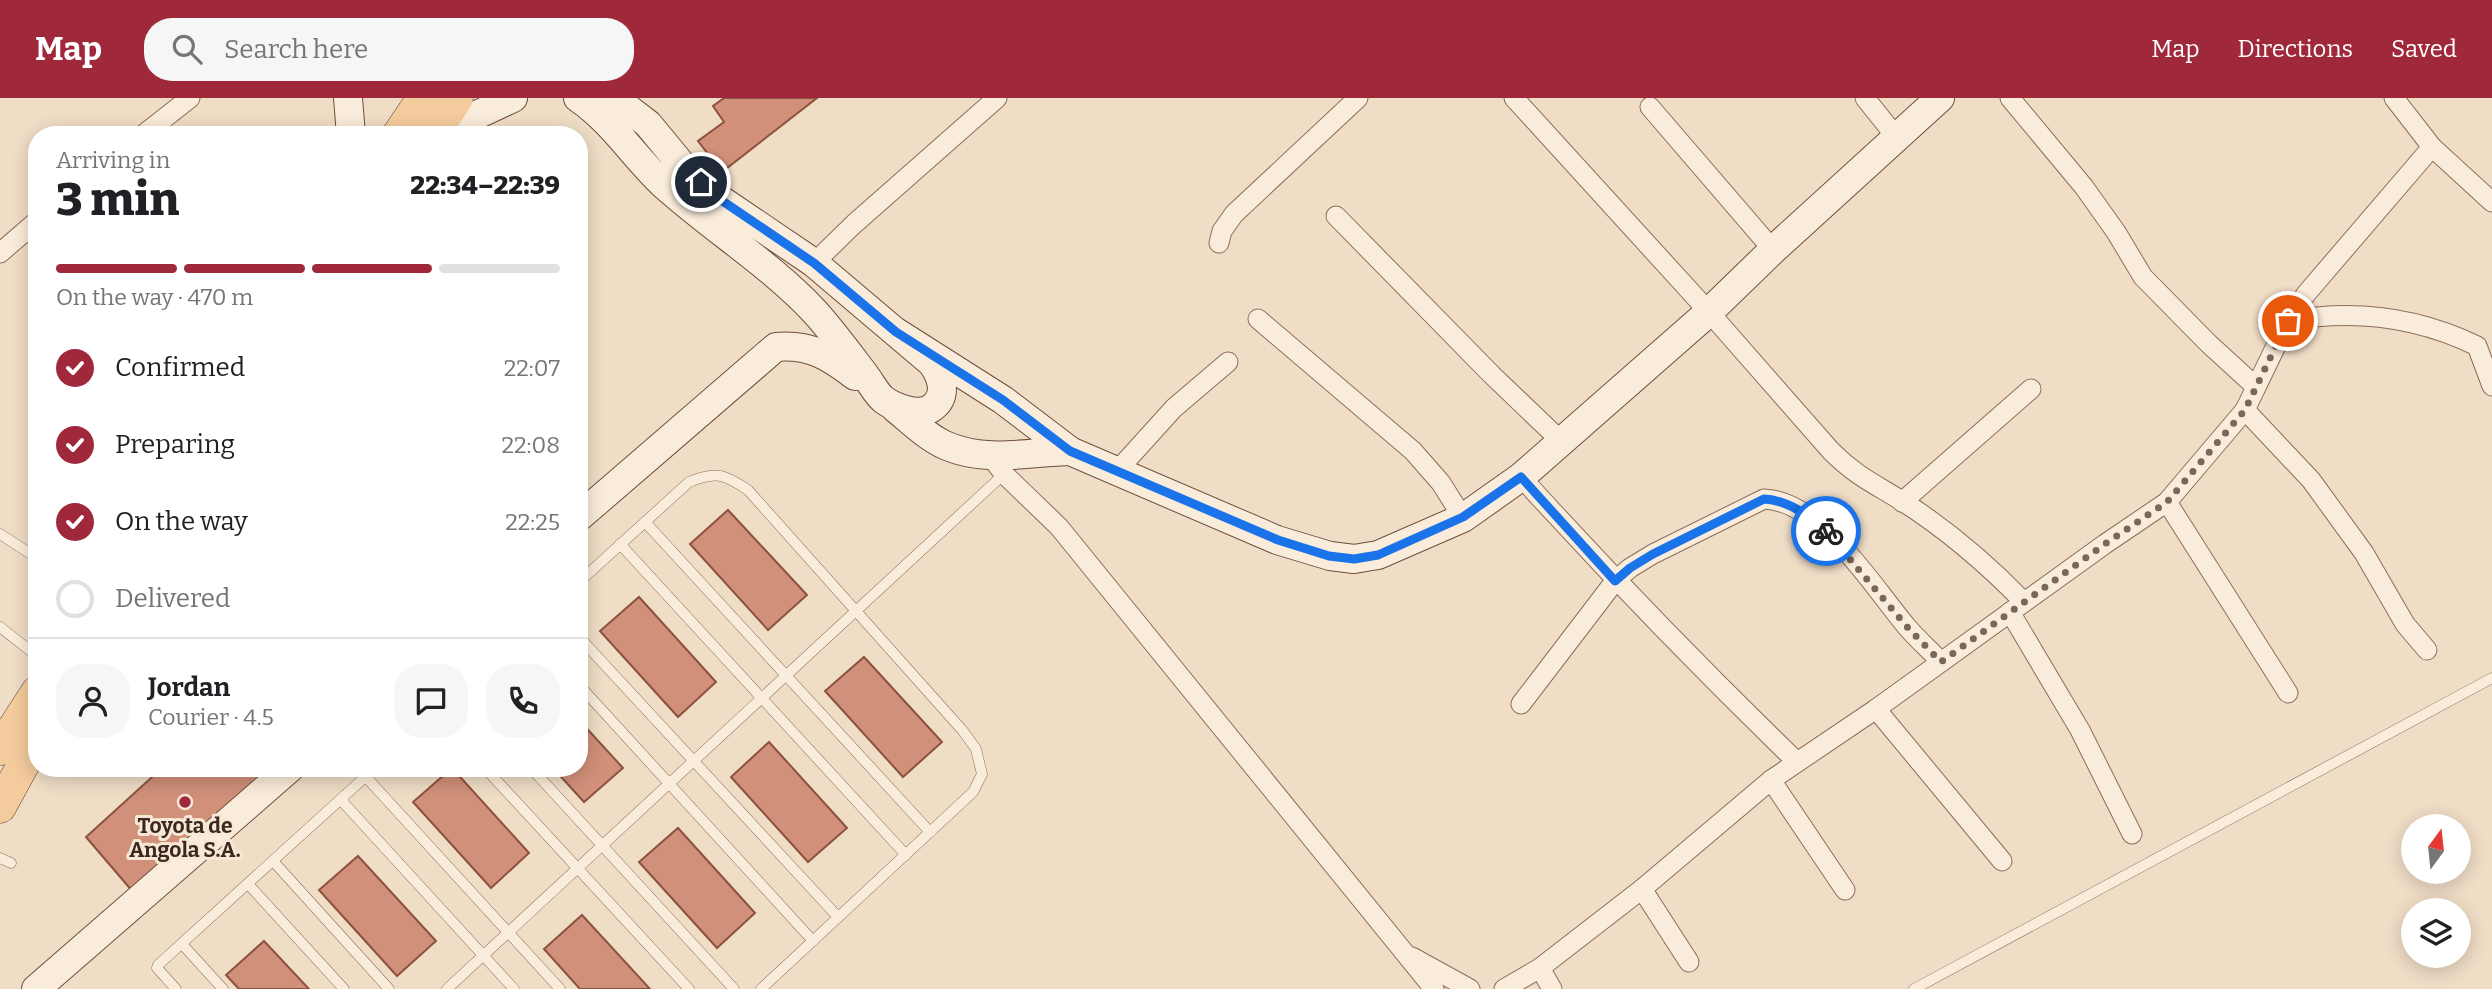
<!DOCTYPE html>
<meta charset="utf-8">
<style>
:root{--surface:#fff;--page:#f6f6f6;--text:#202124;--muted:#757577;--line:#e0e0e0;--accent:#9f283b}
body{margin:0;font-family:Bitter,serif;background:var(--page);color:var(--text);height:100vh;display:flex;flex-direction:column;font-size:26px;white-space:nowrap}
*{box-sizing:border-box;margin:0}
p{font-size:23px;color:var(--muted)}
.icon{flex:none;width:38px;height:38px;fill:none;stroke:currentColor;stroke-width:2;stroke-linecap:round;stroke-linejoin:round}
.map{position:relative;flex:1;overflow:hidden}
.panel{position:absolute;left:28px;top:28px;width:560px;height:651px;display:flex;flex-direction:column;background:var(--surface);border-radius:28px;box-shadow:0 4px 18px #0003}
.panel>*{flex:none}
.needle{width:46px;rotate:15deg}
.controls{position:absolute;left:2401px;top:716px;display:grid;gap:14px}
.controls a{display:grid;place-items:center;width:70px;height:70px;border-radius:50%;background:var(--surface);box-shadow:0 4px 18px #0003;font-size:35px}
.pin{position:absolute;display:grid;place-items:center;width:60px;height:60px;color:#fff;margin:-30px;border:4px solid #fff;border-radius:50%;box-shadow:0 2px 7px #0007}
.courier{position:absolute;display:grid;place-items:center;width:70px;height:70px;margin:-35px;border:5px solid #1a73e8;border-radius:50%;background:#fff;color:#222;box-shadow:0 2px 9px #0007}
.head em{font-style:normal;font-weight:800}
.head div{display:flex;flex-direction:column-reverse}
.head{display:flex;align-items:center;justify-content:space-between;height:119px;padding:0 28px}
h1{font-size:46px;font-weight:800;line-height:52px}
.bar{display:grid;grid-template-columns:repeat(4,1fr);gap:10px 7px;align-content:center;height:84px;padding:0 28px}
.bar i{height:9px;border-radius:5px;background:var(--line)}
.bar .on{background:var(--accent)}
.bar p{grid-column:span 4}
.line{display:flex;align-items:center;gap:18px;padding:0 28px;border-top:2px solid var(--line)}
.line div{flex:1}
.round{display:grid;place-items:center;flex:none;width:74px;height:74px;border-radius:28px;background:var(--page)}
ol{padding:0 28px;list-style:none}
li{display:flex;align-items:center;gap:21px;height:77px}
li p{margin-inline-start:auto}
li .icon{padding:7px;border-radius:50%;background:var(--accent);color:#fff;stroke-width:4}
li:last-child{color:var(--muted)}
li i{width:38px;height:38px;border:4px solid var(--line);border-radius:50%}
header{display:flex;align-items:center;gap:42px;box-sizing:border-box;height:98px;padding:0 35px;background:var(--accent);color:#fff}
header strong{font-size:33px}
nav{display:flex;gap:38px;margin-inline-start:auto;font-size:24px}
.search{width:490px;height:63px;background:var(--page);display:flex;align-items:center;gap:18px;box-sizing:border-box;padding:0 24px;border-radius:28px;color:var(--muted);font-size:26px}
.map>svg:first-child{display:block}
.building{fill:#d0907a;stroke:#8d523f;stroke-width:2}
.lines{fill:none;stroke-linecap:round;stroke-linejoin:round}
.lane-casing{stroke:#8d6d5a;stroke-width:11}
.street-casing{stroke:#8d6d5a;stroke-width:21}
.secondary-casing{stroke:#6f4e3d;stroke-width:30}
.primary-casing{stroke:#5b3c2f;stroke-width:33}
.lane{stroke:#faecda;stroke-width:10}
.street{stroke:#faecda;stroke-width:19}
.secondary{stroke:#faecda;stroke-width:28}
.primary{stroke:#f4cb9d;stroke-width:32}
.done{stroke:#7b6759;stroke-width:7;stroke-dasharray:0 12.6}
.route{stroke:#1a73e8;stroke-width:9}
.poi-dot{fill:#9f283b;stroke:#f7e8d6;stroke-width:2.5}
.labels{text-anchor:middle;dominant-baseline:central;stroke-width:6;stroke-linejoin:round;paint-order:stroke}
.poi-label{font-size:21px;font-weight:bold;fill:#3c281f;stroke:#f7e8d6}
</style>
<header>
<strong>Map</strong>
<div class="search"><svg class="icon" aria-label="search" viewBox="0 0 24 24"><circle cx="10" cy="10" r="6"/><path d="M15 15l6 6"/></svg>Search here</div>
<nav><a>Map</a><a>Directions</a><a>Saved</a></nav>
</header>
<div class="map">
<svg width="2492" height="891" viewBox="0 0 2492 891">
<rect width="100%" height="100%" fill="#f0ddc6"/>
<g class="building">
<polygon points="724,0 817,0 722,74 698,43 724,24 713,8"/>
<polygon points="728,412 807,497 768,532 690,446"/>
<polygon points="639,499 716,584 678,619 600,533"/>
<polygon points="864,559 942,644 903,679 825,593"/>
<polygon points="579,622 623,670 584,704 553,670 579,670"/>
<polygon points="769,644 847,730 808,764 731,679"/>
<polygon points="162,670 284,670 139,801 86,739"/>
<polygon points="452,670 529,755 491,790 413,704"/>
<polygon points="678,730 755,815 717,850 639,764"/>
<polygon points="358,758 436,843 397,878 319,792"/>
<polygon points="582,817 650,891 580,891 544,851"/>
<polygon points="264,843 309,891 239,891 226,877"/>
</g>
<g class="lines">
<defs>
<g id="lane">
<polyline points="645,424 930,734"/>
<polyline points="0,436 37,460"/>
<polyline points="620,446 906,757"/>
<path d="M579 484 689 384C716 373 724 376 748 392L963 633 976 651 982 676 973 694 761 891"/>
<polyline points="0,529 37,558"/>
<polyline points="579,539 838,819"/>
<polyline points="579,587 813,843"/>
<polyline points="485,670 689,891"/>
<polyline points="531,670 734,891"/>
<polyline points="366,679 560,891"/>
<polyline points="341,702 514,891"/>
<polyline points="0,760 11,765"/>
<polyline points="273,763 389,891"/>
<polyline points="248,786 344,891"/>
<polyline points="182,846 223,891"/>
<polyline points="176,891 157,870 158,867 375,670"/>
<polyline points="447,891 1004,376"/>
<polyline points="1914,891 2492,580"/>
</g>
<g id="street">
<path d="M1514 0 1709 214 1831 353C1856 378 1873 385 1902 403 1946 431 1988 467 2024 504"/>
<polyline points="1865,0 1897,40"/>
<polyline points="2010,0 2084,89 2116,134 2143,179 2208,245 2256,289"/>
<polyline points="2394,0 2432,49 2492,104"/>
<polyline points="1650,9 1773,152"/>
<polyline points="143,37 190,0"/>
<polyline points="1336,118 1492,277 1562,344"/>
<polyline points="1219,145 1222,133 1234,116 1358,0"/>
<polyline points="0,155 37,123"/>
<polyline points="814,165 854,126 997,0"/>
<polyline points="1258,221 1413,353 1441,385 1463,420"/>
<path d="M2288 223C2353 211 2417 219 2477 248L2492 288"/>
<polyline points="2245,312 2311,382 2364,455 2405,526 2427,552"/>
<polyline points="991,359 1004,376 1059,429 1434,891"/>
<polyline points="1117,373 1174,310 1228,264"/>
<path d="M1521 379C1610 477 1702 572 1797 664"/>
<polyline points="1902,404 2031,291"/>
<polyline points="2167,404 2288,595"/>
<polyline points="2010,514 2080,632 2132,736"/>
<path d="M1521 606 1615 483 1630 470 1653 456 1764 401C1821 403 1873 489 1907 529 1917 541 1930 552 1941 564"/>
<polyline points="1876,611 2002,763"/>
<polyline points="1771,682 1845,792"/>
<polyline points="1642,791 1689,864"/>
<polyline points="1412,859 1470,891"/>
<polyline points="1540,870 1552,891"/>
<polyline points="1504,891 1540,870 1642,791 1771,682 1876,611 2105,446 2167,404 2245,312 2288,223 2306,196 2432,49"/>
</g>
<g id="secondary">
<polyline points="348,0 351,37"/>
<path d="M578 0C613 24 634 59 664 87 713 131 770 166 815 214 833 234 849 256 865 277 871 285 877 297 884 302 895 310 917 318 930 311 949 299 942 279 932 265L814 165 721 102 681 66 648 26 614 0"/>
<polyline points="434,37 513,0"/>
<polyline points="896,234 1003,302 1070,353 1277,442 1330,458 1354,461 1378,457 1463,420 1521,379 1709,214 1773,152 1940,0"/>
<path d="M895 310C911 323 928 340 947 348 987 365 1029 354 1070 353"/>
<path d="M579 419 776 249C810 246 829 258 855 278"/>
<polyline points="36,891 290,670"/>
</g>
<g id="primary">
<polyline points="398,37 423,0"/>
<polyline points="433,37 457,0"/>
<polyline points="0,651 37,594"/>
<polyline points="0,709 37,641"/>
</g>
</defs>
<use href="#lane" class="lane-casing"/>
<use href="#street" class="street-casing"/>
<use href="#secondary" class="secondary-casing"/>
<use href="#primary" class="primary-casing"/>
<use href="#lane" class="lane"/>
<use href="#street" class="street"/>
<use href="#secondary" class="secondary"/>
<use href="#primary" class="primary"/>
</g>
<g class="lines">
<polyline class="done" points="1826,433 1909,531 1941,564 2105,446 2167,404 2245,312 2288,223"/>
<path class="route" d="M701 84 721 102 814 165 896 234 1003 302 1070 353 1278 442 1329 458 1354 461 1378 457 1463 419 1521 379 1615 483 1630 470 1653 456 1764 401C1788 402 1809 418 1826 433"/>
</g>
<circle class="poi-dot" cx="185" cy="704" r="7"/>
<g class="labels">
<g class="poi-label">
<text x="185" y="728">Toyota de<tspan x="185" dy="24">Angola S.A.</tspan></text>
</g>
</g>
</svg>
<div class="controls">
<a><svg class="needle" viewBox="-14 -14 28 28"><path d="M0-13l5 13h-10z" fill="#e53935"/><path d="M0 13l5-13h-10z" fill="#757577"/></svg></a>
<a><svg class="icon" aria-label="layers" viewBox="0 0 24 24"><path d="M12 4l9 5-9 5-9-5zM3 14l9 5 9-5"/></svg></a>
</div>
<div class="pin" style="left:2288px;top:223px;background:#ea580c"><svg class="icon" aria-label="bag" viewBox="0 0 24 24"><path d="M5 8h14l-1 12H6zM9 8a3 3 0 0 1 6 0"/></svg></div>
<div class="pin" style="left:701px;top:84px;background:#1f2937"><svg class="icon" aria-label="home" viewBox="0 0 24 24"><path d="M3 11l9-7 9 7M6 9v11h12V9"/></svg></div>
<div class="courier" style="left:1826px;top:433px"><svg class="icon" aria-label="bike" viewBox="0 0 24 24"><circle cx="6" cy="16" r="4"/><circle cx="18" cy="16" r="4"/><path d="M6 16l4-8h5l3 8M10 8l3 8H6M13 5h3"/></svg></div>
<section class="panel">
<div class="head"><div><h1>3 min</h1><p>Arriving in</p></div><em>22:34–22:39</em></div>
<div class="bar"><i class="on"></i><i class="on"></i><i class="on"></i><i></i><p>On the way · 470 m</p></div>
<ol>
<li><svg class="icon" aria-label="check" viewBox="0 0 24 24"><path d="M5 12l5 5 9-10"/></svg>Confirmed<p>22:07</p></li>
<li><svg class="icon" aria-label="check" viewBox="0 0 24 24"><path d="M5 12l5 5 9-10"/></svg>Preparing<p>22:08</p></li>
<li><svg class="icon" aria-label="check" viewBox="0 0 24 24"><path d="M5 12l5 5 9-10"/></svg>On the way<p>22:25</p></li>
<li><i></i>Delivered</li>
</ol>
<div class="line" style="height:126px"><a class="round"><svg class="icon" aria-label="person" viewBox="0 0 24 24"><circle cx="12" cy="8" r="4"/><path d="M4 21q1-7 8-7t8 7"/></svg></a><div><b>Jordan</b><p>Courier · 4.5</p></div><a class="round"><svg class="icon" aria-label="chat" viewBox="0 0 24 24"><path d="M4 5h16v11H9l-5 4z"/></svg></a><a class="round"><svg class="icon" aria-label="phone" viewBox="0 0 24 24"><path d="M5 4h4l2 5-3 2q2 4 5 5l2-3 5 2v4C11 20 4 13 5 4z"/></svg></a></div>
</section>
</div>
